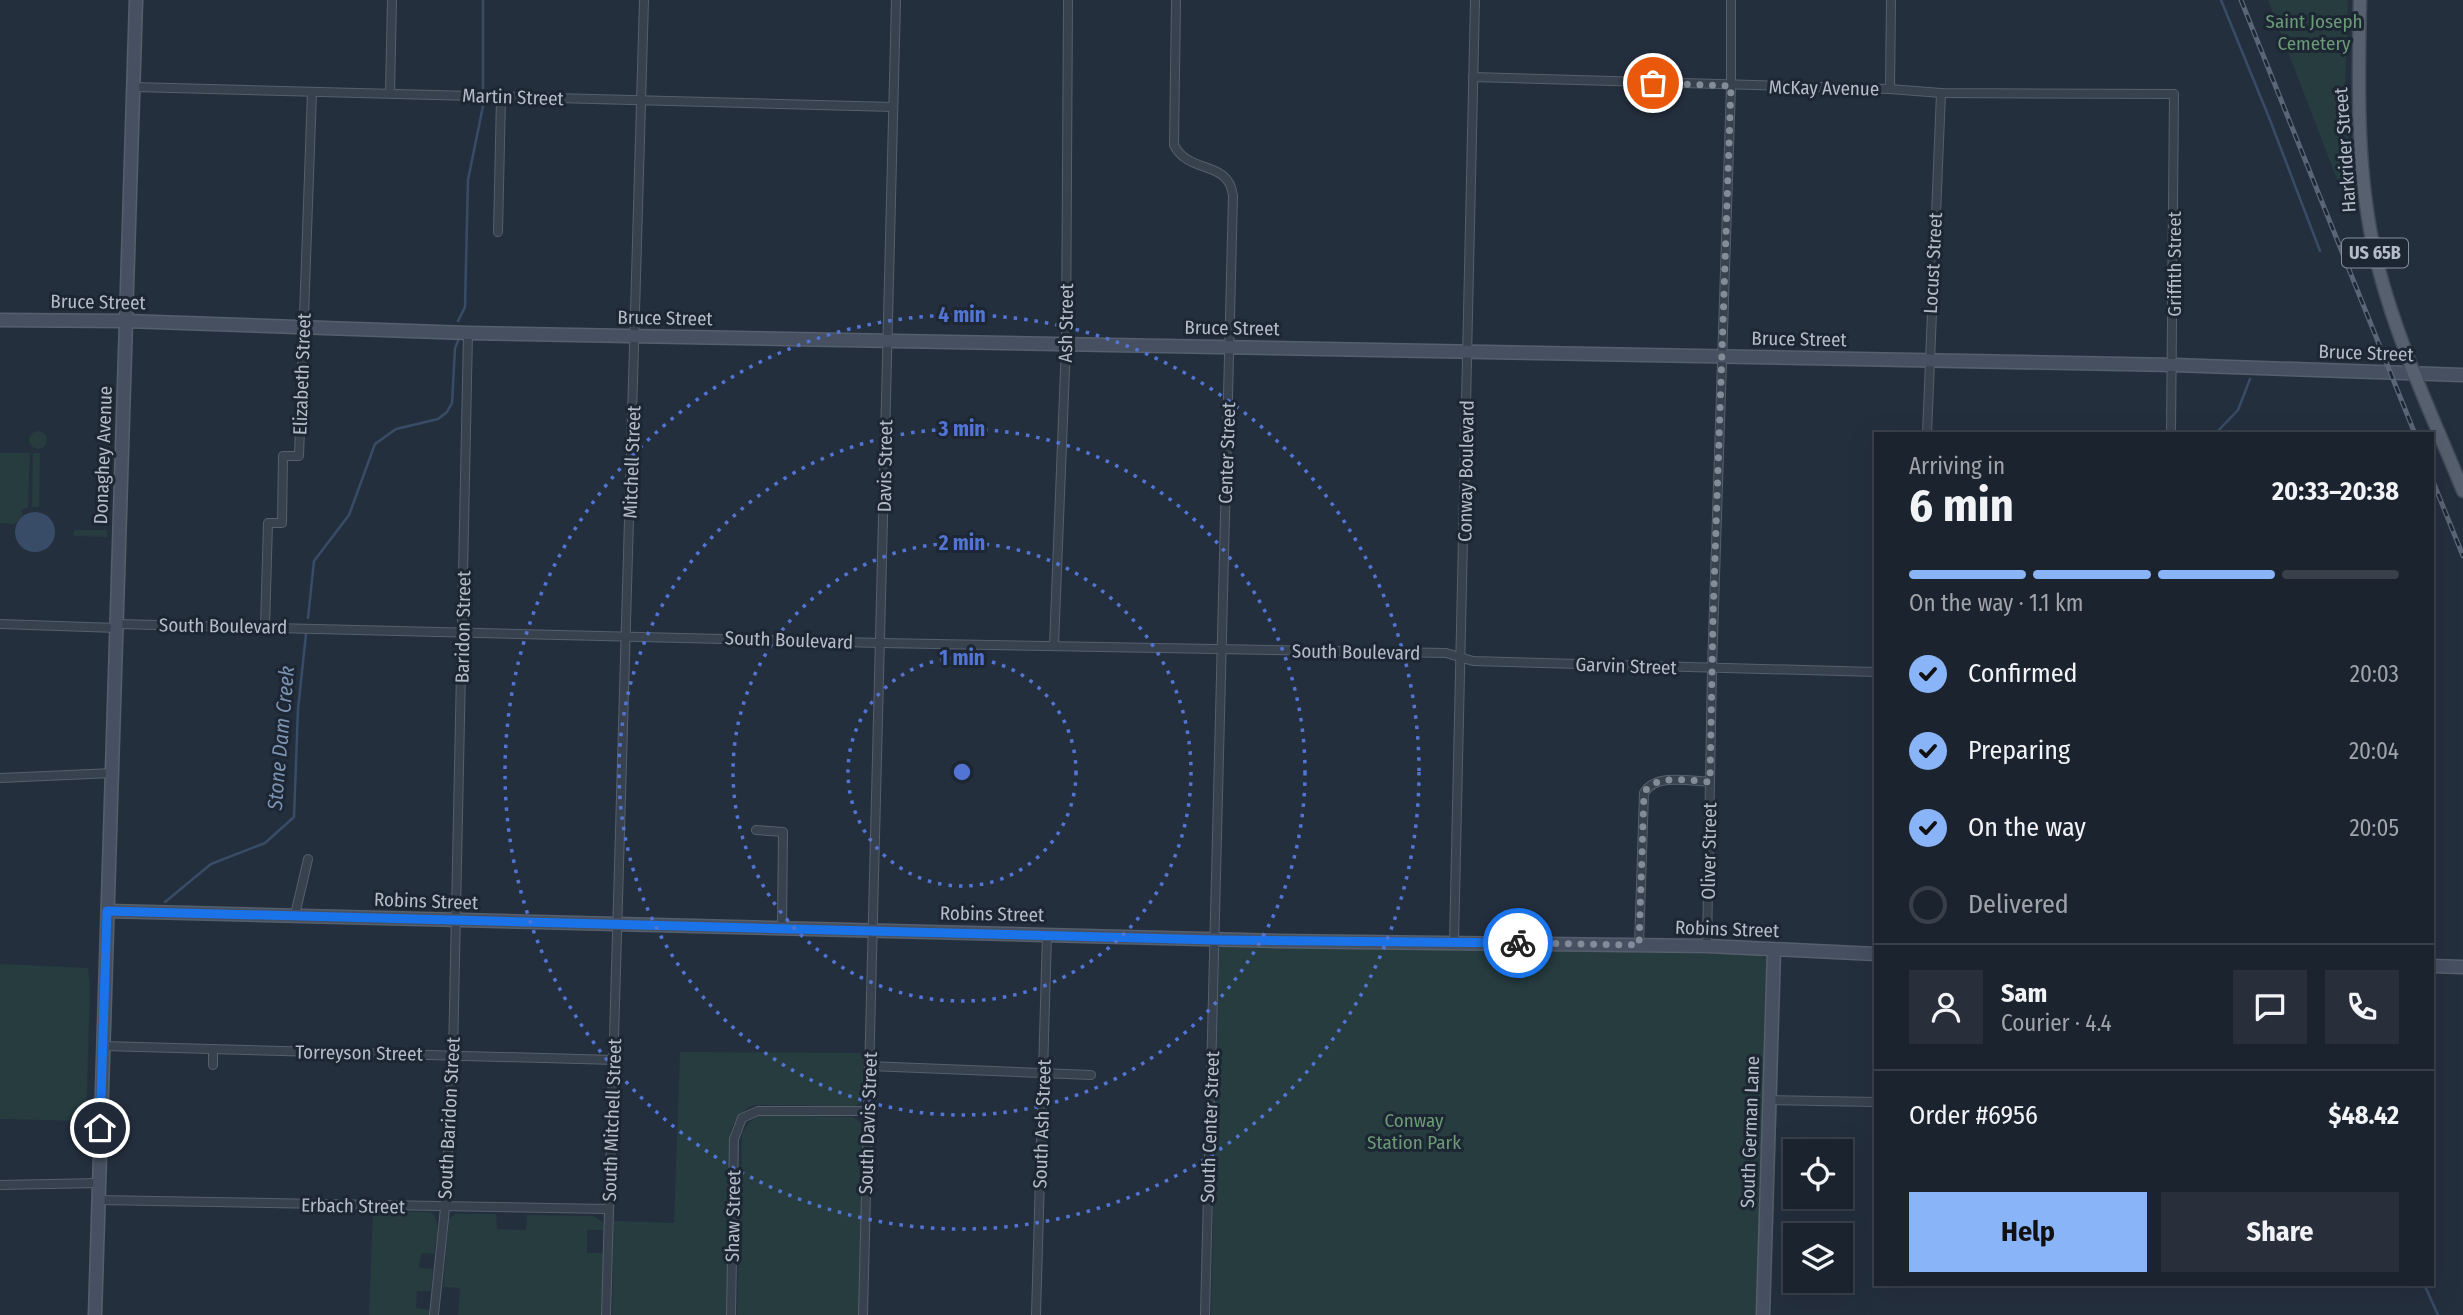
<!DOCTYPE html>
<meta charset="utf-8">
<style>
:root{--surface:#1b232e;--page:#282f3a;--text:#f1f3f6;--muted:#a0a4aa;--line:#39404a;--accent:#8ab4f8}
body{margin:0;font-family:"Fira Sans Condensed",sans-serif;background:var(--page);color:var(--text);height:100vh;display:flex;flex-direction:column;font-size:26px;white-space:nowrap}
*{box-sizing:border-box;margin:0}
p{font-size:23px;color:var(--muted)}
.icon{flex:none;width:38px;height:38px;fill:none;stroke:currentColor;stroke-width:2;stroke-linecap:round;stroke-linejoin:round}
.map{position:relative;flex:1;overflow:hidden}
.side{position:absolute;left:1874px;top:432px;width:560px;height:854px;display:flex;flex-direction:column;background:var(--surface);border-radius:0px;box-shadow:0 7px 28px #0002,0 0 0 2px var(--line)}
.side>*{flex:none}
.buttons{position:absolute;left:1783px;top:1139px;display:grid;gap:14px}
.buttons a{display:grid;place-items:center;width:70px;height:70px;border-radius:0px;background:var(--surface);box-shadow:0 7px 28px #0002,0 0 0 2px var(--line);font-size:35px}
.pin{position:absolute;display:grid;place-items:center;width:60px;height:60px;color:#fff;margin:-30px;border:4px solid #fff;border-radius:50%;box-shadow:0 2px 7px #0007}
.courier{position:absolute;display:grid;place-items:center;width:70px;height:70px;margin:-35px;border:5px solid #1a73e8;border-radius:50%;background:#fff;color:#222;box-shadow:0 2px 9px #0007}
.summary em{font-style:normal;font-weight:700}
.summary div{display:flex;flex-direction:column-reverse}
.summary{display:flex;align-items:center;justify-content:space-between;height:119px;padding:0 35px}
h1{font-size:46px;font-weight:700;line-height:52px}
.bar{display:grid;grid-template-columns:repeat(4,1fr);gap:10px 7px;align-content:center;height:84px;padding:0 35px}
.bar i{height:9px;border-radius:5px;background:var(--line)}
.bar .current{background:var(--accent)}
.bar p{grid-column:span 4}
.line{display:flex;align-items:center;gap:18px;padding:0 35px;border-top:2px solid var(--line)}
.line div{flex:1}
.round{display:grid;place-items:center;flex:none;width:74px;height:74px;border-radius:0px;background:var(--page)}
ol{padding:0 35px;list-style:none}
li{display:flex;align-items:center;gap:21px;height:77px}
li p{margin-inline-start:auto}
li .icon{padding:7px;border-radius:50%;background:var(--accent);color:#111;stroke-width:4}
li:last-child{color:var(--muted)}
li i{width:38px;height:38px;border:4px solid var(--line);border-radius:50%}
.cta{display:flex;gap:14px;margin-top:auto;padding:14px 35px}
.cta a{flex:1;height:80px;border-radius:0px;background:var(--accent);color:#111;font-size:28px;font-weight:700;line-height:80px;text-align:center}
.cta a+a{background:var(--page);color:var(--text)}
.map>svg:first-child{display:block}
.green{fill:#263c3f}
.water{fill:#394c67}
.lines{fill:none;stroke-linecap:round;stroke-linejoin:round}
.stream{stroke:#394c67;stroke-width:2.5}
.street-casing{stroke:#565f6c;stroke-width:10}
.secondary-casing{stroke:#565f6c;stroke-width:15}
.primary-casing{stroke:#414a57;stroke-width:15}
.street{stroke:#38414e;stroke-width:8}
.secondary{stroke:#465061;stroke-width:12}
.primary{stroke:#56606e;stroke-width:12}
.rail-casing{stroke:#5a6575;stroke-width:5}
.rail{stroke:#1d2633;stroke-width:2.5;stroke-dasharray:8;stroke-linecap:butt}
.done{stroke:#828b98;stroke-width:7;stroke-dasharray:0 12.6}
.route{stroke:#1a73e8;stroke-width:9}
.ring{fill:none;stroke:#5274d3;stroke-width:3.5;stroke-dasharray:3.5 7}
.labels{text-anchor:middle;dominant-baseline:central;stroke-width:6;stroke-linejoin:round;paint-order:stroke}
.shield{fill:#1d2633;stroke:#878f9c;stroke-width:2}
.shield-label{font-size:18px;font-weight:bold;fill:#b4bcc9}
.park-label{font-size:19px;fill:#6b9a76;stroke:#1d2633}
.street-label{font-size:19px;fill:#b4bcc9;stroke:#1d2633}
.water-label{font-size:21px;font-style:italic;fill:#7c92b1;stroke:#1d2633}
.centre{fill:#5274d3;stroke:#1d2633;stroke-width:3.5}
.ring-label{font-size:21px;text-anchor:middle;font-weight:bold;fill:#5274d3;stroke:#1d2633;stroke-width:6;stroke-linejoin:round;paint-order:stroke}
</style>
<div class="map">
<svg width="2463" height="1315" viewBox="0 0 2463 1315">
<rect width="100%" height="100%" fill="#242f3e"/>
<g class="green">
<polygon points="2268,0 2348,0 2345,88 2353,197 2345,200"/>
<circle cx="38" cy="440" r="9"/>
<polygon points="0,453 30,453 28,507 21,510 23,514 15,524 0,523"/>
<polygon points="33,453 40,453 39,507 32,507"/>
<polygon points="75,530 107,530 107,537 75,536 73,533"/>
<polygon points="1229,943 1759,955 1768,960 1759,1315 1211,1315 1219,950 1223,944"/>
<polygon points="0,964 88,968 90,989 86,1121 0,1119"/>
<path d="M680 1052 866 1053 864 1098 862 1102 854 1106 755 1105C741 1110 733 1120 730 1135L727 1315H612L614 1221 674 1223Z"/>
<polygon points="761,1115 853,1117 860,1122 863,1129 859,1315 737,1315 742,1134 749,1122"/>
<path d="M373 1211 430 1212C443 1221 435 1240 434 1254L421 1253 419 1268 433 1269 431 1291H417L416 1308 430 1310V1315H369Z"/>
<path d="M455 1214H496L497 1229 526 1230 527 1215 592 1216C599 1218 604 1222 604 1230H587V1253H603L602 1315H458L460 1288 443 1287 449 1219Z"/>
</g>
<circle class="water" cx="35" cy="532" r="20"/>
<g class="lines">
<g class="stream">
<polyline points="483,0 483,88"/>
<polyline points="2221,0 2270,120 2320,251"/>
<polyline points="458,321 465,307 468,180 484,101"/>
<polyline points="2215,434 2238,410 2250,379"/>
<polyline points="308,618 314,561 349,515 375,444 396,429 438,419 447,412 452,403 455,348 458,341"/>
<polyline points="165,902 211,864 265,843 294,817 298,709 306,634"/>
<polyline points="2424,1284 2438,1315"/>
</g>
<defs>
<g id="street">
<path d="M1176 0 1174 145C1189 175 1229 159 1233 196L1205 1315"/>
<polyline points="1473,77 1890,89 1941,93 2174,94 2171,434"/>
<polyline points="134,87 893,107"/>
<polyline points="1890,89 1891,0"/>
<polyline points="390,93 392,0"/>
<polyline points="498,232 501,97"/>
<polyline points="1927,434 1941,93"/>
<polyline points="0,624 117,628"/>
<polyline points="117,624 881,643 1446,653 1473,661 1876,672"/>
<polyline points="265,627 268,523 282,523 283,456 299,456 312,92"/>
<polyline points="1054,645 1066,344 1068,0"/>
<polyline points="0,778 113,773"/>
<polyline points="756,830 783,832 782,928"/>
<polyline points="295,915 308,859"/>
<polyline points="1454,942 1475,0"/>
<path d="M1639 945 1644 793C1655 773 1691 781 1710 782"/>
<polyline points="1707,946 1712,669 1731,86 1731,0"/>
<polyline points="103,1046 615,1060"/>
<polyline points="213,1065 213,1049"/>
<polyline points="869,1066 1091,1075"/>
<polyline points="1770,1100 1876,1102"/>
<polyline points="0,1185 99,1183"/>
<polyline points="98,1200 609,1209"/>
<polyline points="434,1315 445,1208 453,1056 468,333"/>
<polyline points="606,1315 644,0"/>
<polyline points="731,1315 734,1139 742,1118 758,1111 867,1111"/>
<polyline points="863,1315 896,0"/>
<polyline points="1036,1315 1047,934"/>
</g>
<g id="secondary">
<polyline points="0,320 126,321 468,333 2174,365 2463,375"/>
<polyline points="108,911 1277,941 1707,946 1876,954"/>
<polyline points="2432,966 2463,967"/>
<polyline points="95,1315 136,0"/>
<polyline points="1763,1315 1774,950"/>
</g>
<path id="primary" d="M2360 0C2358 88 2356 181 2378 266 2398 344 2433 417 2463 491"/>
</defs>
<use href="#street" class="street-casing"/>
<use href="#secondary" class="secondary-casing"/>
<use href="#primary" class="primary-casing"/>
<use href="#street" class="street"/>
<use href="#secondary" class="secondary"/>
<use href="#primary" class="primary"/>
<defs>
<g id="rail">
<polyline points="2241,0 2415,434"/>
<polyline points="2432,479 2463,556"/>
</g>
</defs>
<use href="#rail" class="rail-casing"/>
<use href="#rail" class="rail"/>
</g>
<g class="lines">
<path class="done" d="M1518 943 1639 945 1644 793C1655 773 1691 781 1710 782L1713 617 1731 86 1653 83"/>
<polyline class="route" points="100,1128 107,911 1216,940 1518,943"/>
</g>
<g class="ring">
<circle cx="962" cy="772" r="114"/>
<circle cx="962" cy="772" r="229"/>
<circle cx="962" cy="772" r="343"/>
<circle cx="962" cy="772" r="457"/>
</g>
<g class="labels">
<rect class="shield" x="2342" y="238.5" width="66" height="29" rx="5"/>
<g class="shield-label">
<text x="2375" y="253">US 65B</text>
</g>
<g class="park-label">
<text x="2314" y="21">Saint Joseph<tspan x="2314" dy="22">Cemetery</tspan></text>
<text x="1414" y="1120">Conway<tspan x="1414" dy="22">Station Park</tspan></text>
</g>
<g class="street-label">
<text transform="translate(1824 88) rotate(1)">McKay Avenue</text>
<text transform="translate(513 97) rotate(2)">Martin Street</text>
<text transform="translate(2345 150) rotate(-94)">Harkrider Street</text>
<text transform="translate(1933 263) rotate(-87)">Locust Street</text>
<text transform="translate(2174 264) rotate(-90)">Griffith Street</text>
<text transform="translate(98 302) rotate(1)">Bruce Street</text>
<text transform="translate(665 318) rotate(1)">Bruce Street</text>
<text transform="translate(1066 323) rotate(-89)">Ash Street</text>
<text transform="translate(1232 328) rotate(1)">Bruce Street</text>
<text transform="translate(1799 339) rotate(1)">Bruce Street</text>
<text transform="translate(2366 353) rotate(2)">Bruce Street</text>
<text transform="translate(302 374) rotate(-88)">Elizabeth Street</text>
<text transform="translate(1227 453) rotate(-88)">Center Street</text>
<text transform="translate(103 455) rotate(-88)">Donaghey Avenue</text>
<text transform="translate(632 462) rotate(-88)">Mitchell Street</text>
<text transform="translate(885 466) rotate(-89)">Davis Street</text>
<text transform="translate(1466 471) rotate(-89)">Conway Boulevard</text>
<text transform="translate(223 626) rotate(1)">South Boulevard</text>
<text transform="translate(463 627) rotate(-89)">Baridon Street</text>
<text transform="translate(789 640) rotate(2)">South Boulevard</text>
<text transform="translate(1356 652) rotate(1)">South Boulevard</text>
<text transform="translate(1626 666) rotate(2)">Garvin Street</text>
<text transform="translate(1709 851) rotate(-89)">Oliver Street</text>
<text transform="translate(426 901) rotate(2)">Robins Street</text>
<text transform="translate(992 914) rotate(1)">Robins Street</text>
<text transform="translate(1727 929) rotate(2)">Robins Street</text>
<text transform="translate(359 1053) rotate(1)">Torreyson Street</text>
<text transform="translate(449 1118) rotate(-87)">South Baridon Street</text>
<text transform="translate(612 1120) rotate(-88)">South Mitchell Street</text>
<text transform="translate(868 1123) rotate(-88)">South Davis Street</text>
<text transform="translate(1042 1124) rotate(-88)">South Ash Street</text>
<text transform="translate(1210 1127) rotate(-88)">South Center Street</text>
<text transform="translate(1750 1132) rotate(-88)">South German Lane</text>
<text transform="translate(353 1206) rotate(1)">Erbach Street</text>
<text transform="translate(733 1216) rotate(-89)">Shaw Street</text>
</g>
<g class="water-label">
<text transform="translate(281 738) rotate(-85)">Stone Dam Creek</text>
</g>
</g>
<circle cx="962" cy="772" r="10" class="centre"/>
<g class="ring-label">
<text x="962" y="322">4 min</text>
<text x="962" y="436">3 min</text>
<text x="962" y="550">2 min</text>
<text x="962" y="665">1 min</text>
</g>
</svg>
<div class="buttons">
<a><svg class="icon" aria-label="locate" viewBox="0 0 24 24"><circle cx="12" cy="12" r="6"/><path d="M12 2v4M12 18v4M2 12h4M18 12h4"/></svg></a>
<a><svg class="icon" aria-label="layers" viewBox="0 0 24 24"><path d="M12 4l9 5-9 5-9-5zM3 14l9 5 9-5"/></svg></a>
</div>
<div class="pin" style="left:1653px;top:83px;background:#ea580c"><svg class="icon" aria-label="bag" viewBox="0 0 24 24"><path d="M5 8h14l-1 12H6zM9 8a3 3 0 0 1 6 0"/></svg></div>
<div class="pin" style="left:100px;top:1128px;background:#1f2937"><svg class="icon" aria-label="home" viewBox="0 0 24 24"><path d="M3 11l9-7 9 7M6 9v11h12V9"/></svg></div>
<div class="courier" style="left:1518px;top:943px"><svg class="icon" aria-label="bike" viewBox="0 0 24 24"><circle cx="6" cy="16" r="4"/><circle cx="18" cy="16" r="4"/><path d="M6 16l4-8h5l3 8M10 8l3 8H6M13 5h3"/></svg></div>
<section class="side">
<div class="summary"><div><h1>6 min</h1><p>Arriving in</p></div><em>20:33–20:38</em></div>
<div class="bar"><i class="current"></i><i class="current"></i><i class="current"></i><i></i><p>On the way · 1.1 km</p></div>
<ol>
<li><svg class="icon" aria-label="check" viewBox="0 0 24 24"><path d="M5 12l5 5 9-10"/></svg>Confirmed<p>20:03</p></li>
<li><svg class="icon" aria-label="check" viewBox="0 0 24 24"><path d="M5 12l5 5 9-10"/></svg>Preparing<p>20:04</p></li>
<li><svg class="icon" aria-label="check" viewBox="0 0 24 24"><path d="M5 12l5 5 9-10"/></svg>On the way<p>20:05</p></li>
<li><i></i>Delivered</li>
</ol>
<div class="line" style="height:126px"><a class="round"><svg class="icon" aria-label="person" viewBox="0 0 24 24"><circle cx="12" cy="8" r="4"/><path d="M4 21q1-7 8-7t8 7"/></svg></a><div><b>Sam</b><p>Courier · 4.4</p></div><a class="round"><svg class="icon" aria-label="chat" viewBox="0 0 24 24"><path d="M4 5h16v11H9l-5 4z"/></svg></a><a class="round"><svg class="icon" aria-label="phone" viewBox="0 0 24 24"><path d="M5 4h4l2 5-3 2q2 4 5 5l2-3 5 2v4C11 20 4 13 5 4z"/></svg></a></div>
<div class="line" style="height:91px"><div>Order #6956</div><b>$48.42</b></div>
<div class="cta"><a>Help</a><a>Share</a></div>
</section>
</div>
